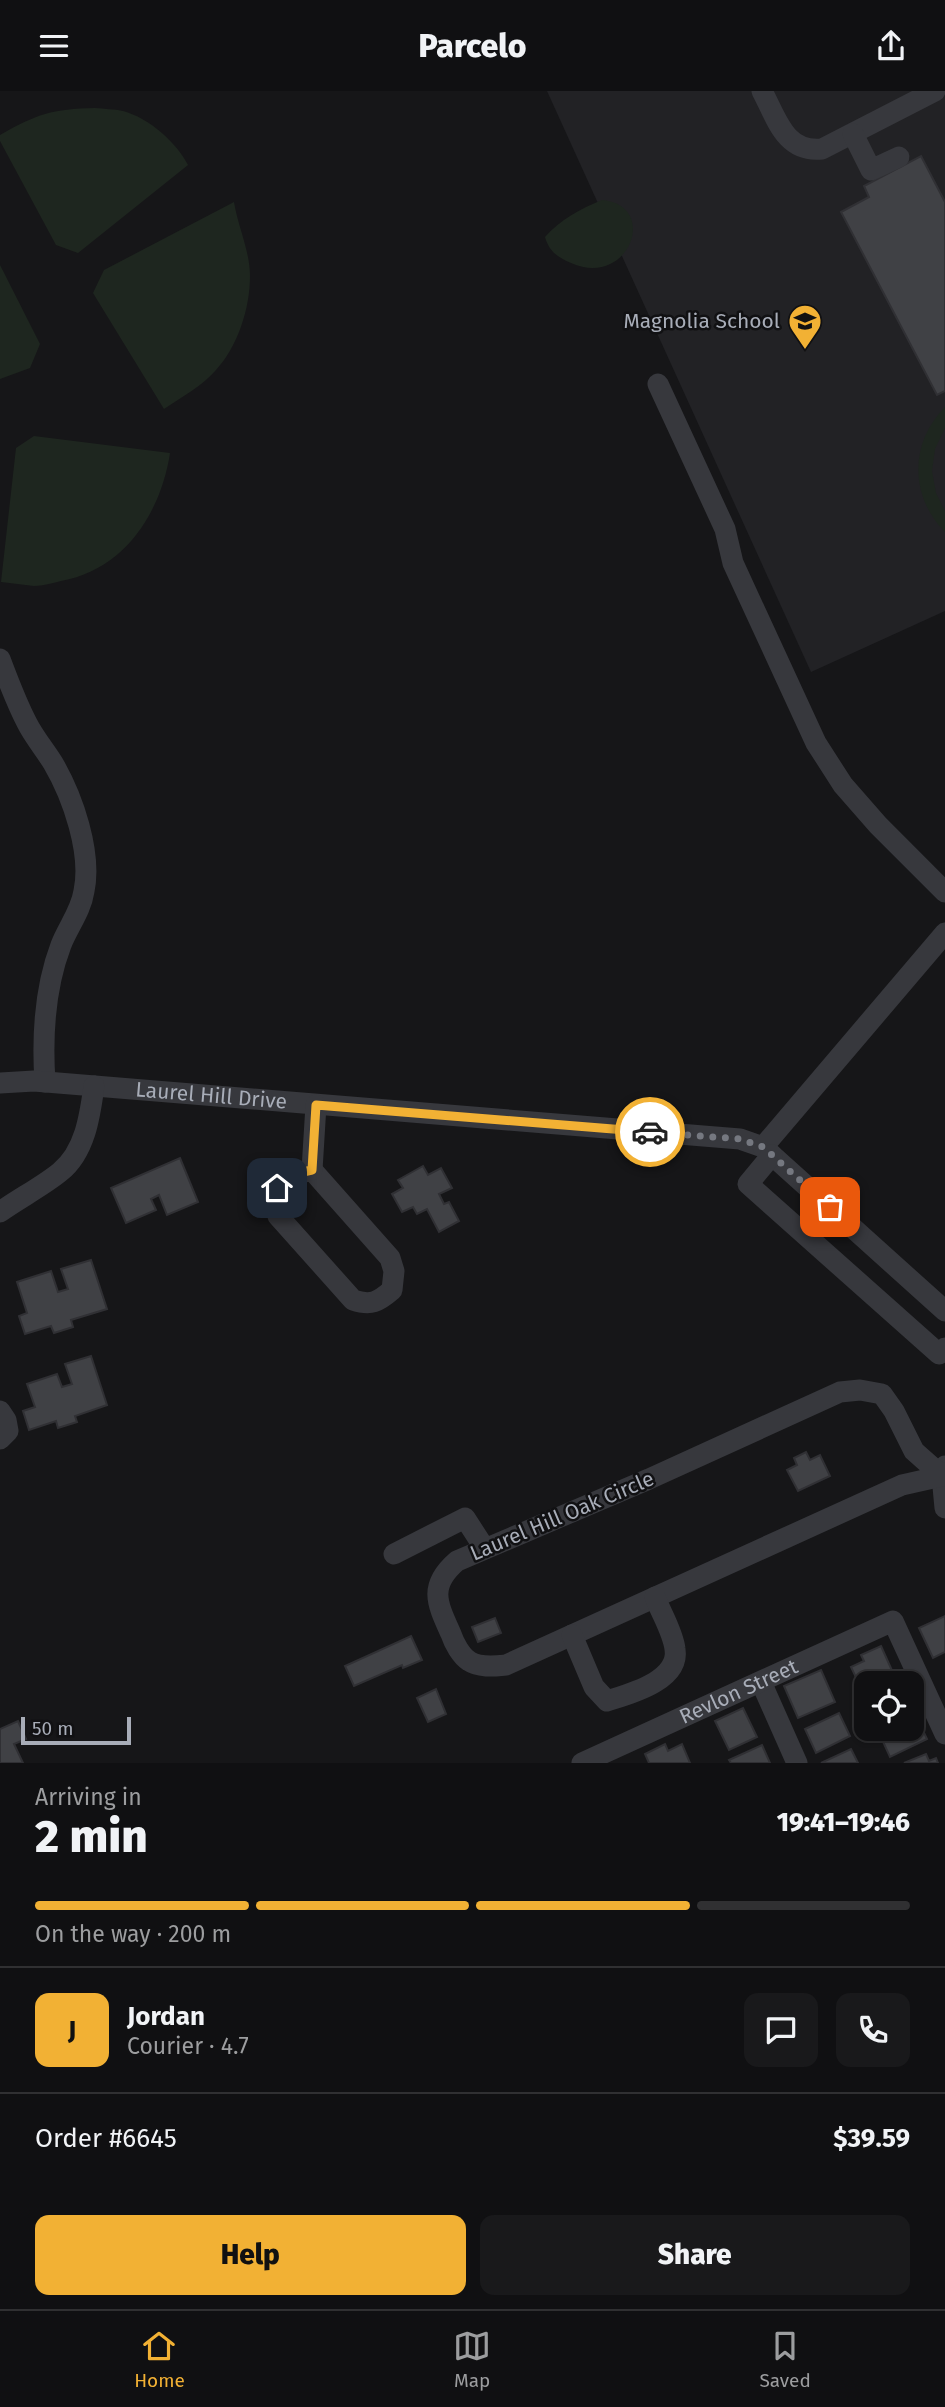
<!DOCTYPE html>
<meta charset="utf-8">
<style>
:root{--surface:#101012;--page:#19191b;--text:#f1f3f6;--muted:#9c9d9f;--line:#303032;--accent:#f2b134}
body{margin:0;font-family:"Fira Sans",sans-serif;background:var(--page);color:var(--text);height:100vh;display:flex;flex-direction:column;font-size:26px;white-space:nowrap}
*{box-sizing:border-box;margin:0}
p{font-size:23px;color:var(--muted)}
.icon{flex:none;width:38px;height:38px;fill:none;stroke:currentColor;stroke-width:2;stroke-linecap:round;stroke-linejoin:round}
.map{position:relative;height:1672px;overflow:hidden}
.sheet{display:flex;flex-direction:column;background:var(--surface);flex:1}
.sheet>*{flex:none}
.buttons{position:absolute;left:854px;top:1580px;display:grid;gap:14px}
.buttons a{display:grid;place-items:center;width:70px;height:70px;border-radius:14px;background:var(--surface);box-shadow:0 2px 5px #0004,0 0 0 2px var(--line);font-size:35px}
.scale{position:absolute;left:21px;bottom:18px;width:110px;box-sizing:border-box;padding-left:7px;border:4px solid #a8adb8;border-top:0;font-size:19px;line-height:24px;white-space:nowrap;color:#a8adb8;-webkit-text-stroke:5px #111113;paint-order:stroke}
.pin{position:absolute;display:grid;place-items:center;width:60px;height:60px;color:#fff;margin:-30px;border-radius:14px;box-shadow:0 4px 10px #0006}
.courier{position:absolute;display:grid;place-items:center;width:70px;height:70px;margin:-35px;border:5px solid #f2b134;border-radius:50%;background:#fff;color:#222;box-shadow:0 2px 9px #0007}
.headline em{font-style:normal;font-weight:800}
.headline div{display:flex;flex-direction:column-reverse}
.headline{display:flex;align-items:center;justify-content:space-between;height:119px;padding:0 35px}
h1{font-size:46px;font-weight:800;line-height:52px}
.bar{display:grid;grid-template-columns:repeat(4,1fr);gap:10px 7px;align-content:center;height:84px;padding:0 35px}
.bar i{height:9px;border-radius:5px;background:var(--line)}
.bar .on{background:var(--accent)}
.bar p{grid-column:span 4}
.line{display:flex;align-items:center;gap:18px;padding:0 35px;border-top:2px solid var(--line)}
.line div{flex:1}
.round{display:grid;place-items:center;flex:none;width:74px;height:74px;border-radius:14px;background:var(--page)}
.cta{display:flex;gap:14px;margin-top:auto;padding:14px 35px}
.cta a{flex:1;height:80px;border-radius:14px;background:var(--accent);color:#111;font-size:28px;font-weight:800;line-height:80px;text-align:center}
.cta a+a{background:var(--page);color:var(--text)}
header{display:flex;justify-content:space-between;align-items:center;height:91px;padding:0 35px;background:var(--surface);font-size:32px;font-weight:800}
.tabs{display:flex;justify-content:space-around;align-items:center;height:98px;border-top:2px solid var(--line);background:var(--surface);font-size:19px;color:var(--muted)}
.tabs a{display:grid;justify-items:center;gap:4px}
.tabs .on{color:var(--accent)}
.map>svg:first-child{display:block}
.built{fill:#222225}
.green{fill:#1e261f}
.building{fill:#404145;stroke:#303034;stroke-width:2}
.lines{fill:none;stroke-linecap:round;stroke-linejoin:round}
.minor{stroke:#37383d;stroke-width:21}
.done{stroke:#757880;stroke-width:7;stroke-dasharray:0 12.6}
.route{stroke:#f2b134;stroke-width:9}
.labels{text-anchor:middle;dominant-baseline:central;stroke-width:5;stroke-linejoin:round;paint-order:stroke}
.poi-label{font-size:21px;fill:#a8adb8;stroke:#111113;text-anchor:end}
.street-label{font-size:21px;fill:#a8adb8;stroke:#111113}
</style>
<header><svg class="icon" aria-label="menu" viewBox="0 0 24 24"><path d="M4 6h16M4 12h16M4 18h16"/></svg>Parcelo<svg class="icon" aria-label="share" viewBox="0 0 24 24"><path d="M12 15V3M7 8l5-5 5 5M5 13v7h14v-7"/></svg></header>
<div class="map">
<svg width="945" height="1672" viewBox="0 0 945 1672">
<rect width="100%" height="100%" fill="#161618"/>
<polygon class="built" points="547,0 945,0 945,520 811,581"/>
<g class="green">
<path d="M95 17C104 18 114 18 123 20 149 27 176 51 188 74L78 162 56 154 0 50V44C37 23 52 18 95 17Z"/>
<path d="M602 109C660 114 629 198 571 172 557 166 549 160 545 146 561 128 580 118 602 109Z"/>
<path d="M234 111C238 136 250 160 250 185 250 217 238 255 216 279 202 295 182 306 164 318L93 202 104 179Z"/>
<polygon points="0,174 40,253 30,277 0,288"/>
<path d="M945 316V337L935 358 932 380 936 402 945 420V441C910 406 909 352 945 316Z"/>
<path d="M34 345 170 362C161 422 124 479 61 490 52 492 43 495 34 495 23 494 12 492 1 491L16 357Z"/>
</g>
<g class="building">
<polygon points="921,65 945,111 945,300 937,304 841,121 869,106 864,95"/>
<polygon points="180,1067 198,1111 167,1124 159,1104 151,1108 156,1119 126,1132 111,1097"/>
<polygon points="423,1075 428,1084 441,1077 452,1097 439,1103 444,1113 449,1111 459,1130 439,1141 427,1118 417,1123 413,1116 402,1121 392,1103 403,1097 398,1089"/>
<polygon points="91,1169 107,1218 71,1229 73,1236 54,1242 51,1235 25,1243 19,1225 27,1222 17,1191 51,1180 58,1201 68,1198 61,1178"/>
<polygon points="91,1265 107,1314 75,1325 77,1331 58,1337 56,1330 29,1339 23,1320 35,1316 27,1293 57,1283 62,1296 72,1293 65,1273"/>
<polygon points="806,1361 810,1369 820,1364 830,1385 798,1400 787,1379 797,1374 794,1367"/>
<polygon points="945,1525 945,1561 933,1567 919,1537"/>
<polygon points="495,1527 501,1542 478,1551 472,1536"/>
<polygon points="411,1545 422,1569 403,1577 402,1574 354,1595 345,1575"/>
<polygon points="881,1555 894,1584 876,1592 866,1592 866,1597 862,1599 851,1576 864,1570 861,1564"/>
<polygon points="821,1579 835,1611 798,1627 784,1595"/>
<polygon points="436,1598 446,1623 428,1631 417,1607"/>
<polygon points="743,1617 757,1646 729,1659 715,1630"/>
<polygon points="839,1622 850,1645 816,1662 805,1638"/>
<polygon points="917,1627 927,1648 890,1666 880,1644 893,1638 912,1638 912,1629"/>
<polygon points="18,1630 26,1648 14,1653 23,1672 0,1672 0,1638"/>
<polygon points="665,1653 668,1660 682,1653 690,1672 649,1672 645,1663"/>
<polygon points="762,1654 770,1672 731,1672 729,1669"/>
<polygon points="851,1658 858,1672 821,1672"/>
<polygon points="926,1663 929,1670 936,1667 938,1672 904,1672"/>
</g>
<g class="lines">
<g class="minor">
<path d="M762 0C777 28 785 62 822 58L935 0"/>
<polyline points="853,43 871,79 899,66"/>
<polyline points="658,293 725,438 733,472 816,652 843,694 878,734 945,801"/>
<path d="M0 568C8 589 16 611 27 632 34 646 45 659 53 672 73 706 92 762 84 800 81 820 68 836 61 854 45 896 42 946 45 991"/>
<path id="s1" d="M0 992 34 990 740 1048 763 1056 945 1220"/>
<polyline points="763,1056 945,842"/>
<polyline points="772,1064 748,1093 939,1263 945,1257"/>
<path d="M312 1079 390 1167 394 1180 392 1199C378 1211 371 1215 353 1209L278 1125C271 1092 283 1086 312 1079Z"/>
<polyline points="312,1079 316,1014"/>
<path d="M0 1121C18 1108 43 1095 60 1081 85 1061 90 1025 94 995"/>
<polyline points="0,1320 6,1329 8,1340 0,1348"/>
<polyline points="945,1375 942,1385 945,1417"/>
<path d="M942 1385 914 1360 894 1320 882 1303 860 1299 840 1301 649 1388 457 1470C428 1495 437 1512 451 1543 454 1552 461 1565 469 1570 479 1577 495 1575 506 1574L902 1394 942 1385 945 1382"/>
<polyline points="394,1463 465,1427 485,1458"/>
<path d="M572 1544 594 1596 607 1610C629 1603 680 1590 675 1558 673 1541 661 1522 655 1506"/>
<polyline points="761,1591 797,1672"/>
<path id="s2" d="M582 1672 893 1530 945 1643"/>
</g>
</g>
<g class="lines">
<polyline class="done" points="650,1041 740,1048 763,1056 830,1116"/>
<polyline class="route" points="277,1097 290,1084 312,1079 316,1014 650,1041"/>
</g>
<defs>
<symbol id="school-pin" viewBox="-11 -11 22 30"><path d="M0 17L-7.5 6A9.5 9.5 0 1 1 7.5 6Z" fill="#f2b134" stroke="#111113"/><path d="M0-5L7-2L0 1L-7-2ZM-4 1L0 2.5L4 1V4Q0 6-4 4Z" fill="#111"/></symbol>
</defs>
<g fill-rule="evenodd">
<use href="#school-pin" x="786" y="211" width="38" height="52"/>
</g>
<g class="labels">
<g class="poi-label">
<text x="780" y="230">Magnolia School</text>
</g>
<g class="street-label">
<text stroke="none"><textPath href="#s1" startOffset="212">Laurel Hill Drive</textPath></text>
<text transform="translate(562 1425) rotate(-23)">Laurel Hill Oak Circle</text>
<text stroke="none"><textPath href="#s2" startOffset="172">Revlon Street</textPath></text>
</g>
</g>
</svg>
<div class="buttons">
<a><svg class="icon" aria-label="locate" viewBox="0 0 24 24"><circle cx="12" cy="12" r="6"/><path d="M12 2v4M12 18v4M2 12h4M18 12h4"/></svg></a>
</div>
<div class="scale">50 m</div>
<div class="pin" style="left:830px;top:1116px;background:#ea580c"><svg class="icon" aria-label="bag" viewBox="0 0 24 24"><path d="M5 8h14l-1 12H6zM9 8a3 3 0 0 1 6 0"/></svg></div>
<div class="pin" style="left:277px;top:1097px;background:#1f2937"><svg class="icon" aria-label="home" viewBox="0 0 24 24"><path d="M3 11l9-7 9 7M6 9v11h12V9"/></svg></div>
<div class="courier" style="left:650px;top:1041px"><svg class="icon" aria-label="car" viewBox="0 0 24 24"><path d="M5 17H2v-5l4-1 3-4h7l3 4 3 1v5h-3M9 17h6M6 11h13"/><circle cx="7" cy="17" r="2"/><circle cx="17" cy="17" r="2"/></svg></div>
</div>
<section class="sheet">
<div class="headline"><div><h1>2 min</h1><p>Arriving in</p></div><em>19:41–19:46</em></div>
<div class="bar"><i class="on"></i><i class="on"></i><i class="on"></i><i></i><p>On the way · 200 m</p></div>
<div class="line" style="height:126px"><b class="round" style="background:var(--accent);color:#111">J</b><div><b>Jordan</b><p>Courier · 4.7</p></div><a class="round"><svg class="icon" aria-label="chat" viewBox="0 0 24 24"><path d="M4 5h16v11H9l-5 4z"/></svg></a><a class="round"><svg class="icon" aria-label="phone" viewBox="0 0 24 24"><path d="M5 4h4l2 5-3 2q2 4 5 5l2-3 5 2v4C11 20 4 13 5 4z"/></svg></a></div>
<div class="line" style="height:91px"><div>Order #6645</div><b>$39.59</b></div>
<div class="cta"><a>Help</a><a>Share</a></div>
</section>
<nav class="tabs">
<a class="on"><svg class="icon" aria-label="home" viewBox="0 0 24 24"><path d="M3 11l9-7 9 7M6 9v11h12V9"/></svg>Home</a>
<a><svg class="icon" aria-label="map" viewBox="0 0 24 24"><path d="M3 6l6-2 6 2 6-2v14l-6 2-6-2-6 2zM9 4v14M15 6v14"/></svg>Map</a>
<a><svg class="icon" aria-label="saved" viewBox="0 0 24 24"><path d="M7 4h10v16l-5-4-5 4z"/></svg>Saved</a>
</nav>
